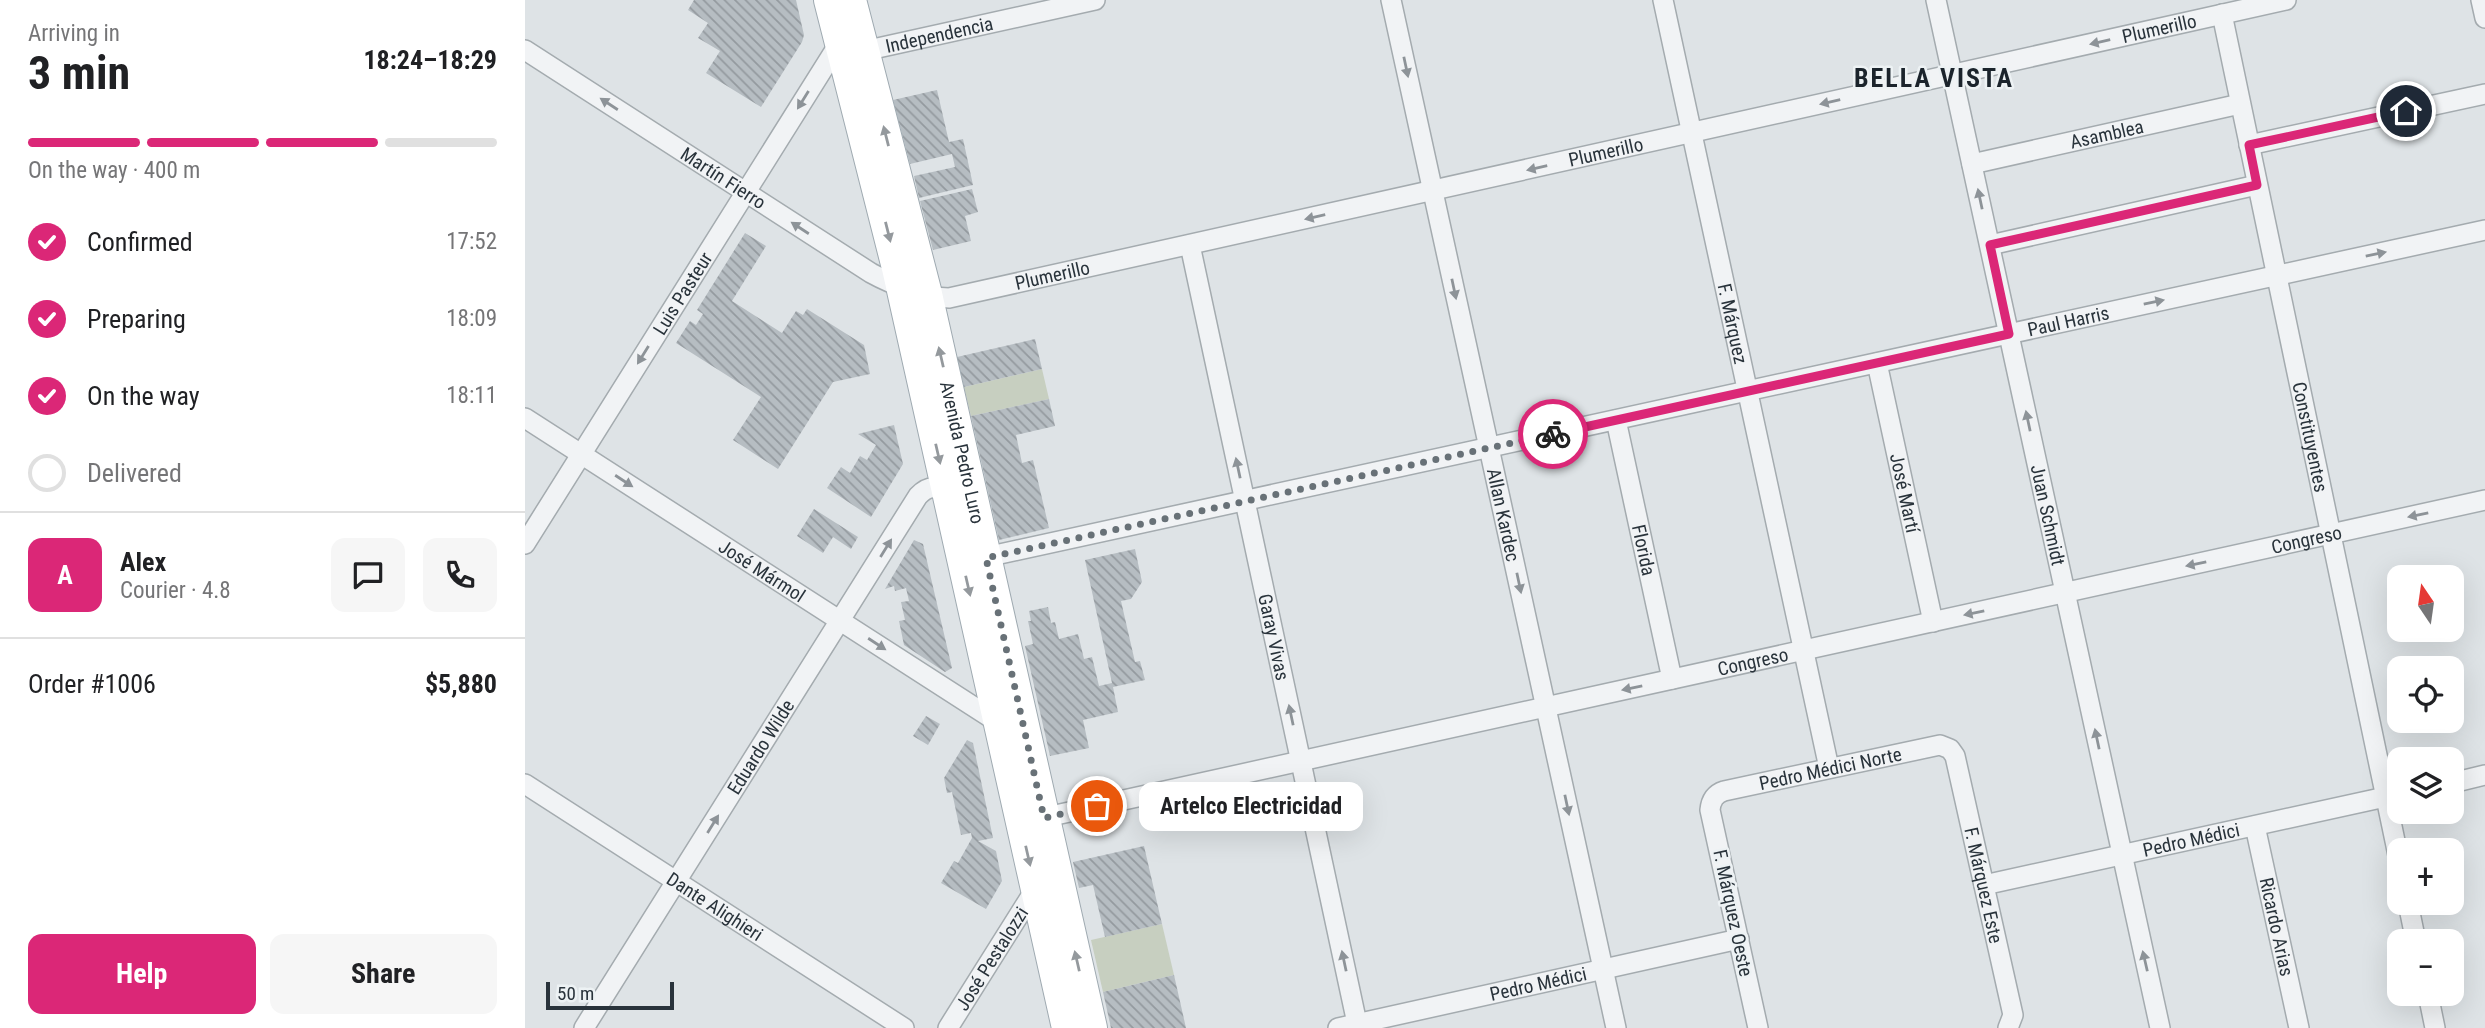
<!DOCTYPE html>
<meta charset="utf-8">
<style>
:root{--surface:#fff;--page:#f6f6f6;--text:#202124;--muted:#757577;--line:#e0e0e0;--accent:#db2777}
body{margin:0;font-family:"Roboto Condensed",sans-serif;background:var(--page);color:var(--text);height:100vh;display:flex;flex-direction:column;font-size:26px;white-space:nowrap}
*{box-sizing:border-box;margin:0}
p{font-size:23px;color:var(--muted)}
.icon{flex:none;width:38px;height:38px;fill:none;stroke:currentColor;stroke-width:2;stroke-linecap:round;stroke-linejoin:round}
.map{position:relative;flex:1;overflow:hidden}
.drawer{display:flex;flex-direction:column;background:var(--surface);width:525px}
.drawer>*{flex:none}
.needle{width:46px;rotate:347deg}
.buttons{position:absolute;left:1862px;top:565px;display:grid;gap:14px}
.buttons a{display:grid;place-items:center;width:77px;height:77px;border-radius:14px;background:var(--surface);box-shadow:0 7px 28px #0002;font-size:35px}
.scale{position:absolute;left:21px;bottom:18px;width:128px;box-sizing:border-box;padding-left:7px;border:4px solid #29333b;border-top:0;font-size:19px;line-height:24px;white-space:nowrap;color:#29333b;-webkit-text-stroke:5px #edf2f4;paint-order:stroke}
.pin{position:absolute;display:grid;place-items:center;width:60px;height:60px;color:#fff;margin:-30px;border:4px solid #fff;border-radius:50%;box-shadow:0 2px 7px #0007}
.courier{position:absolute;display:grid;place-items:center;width:70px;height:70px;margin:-35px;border:5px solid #db2777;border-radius:50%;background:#fff;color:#222;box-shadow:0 2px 9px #0007}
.bubble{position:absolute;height:49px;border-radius:14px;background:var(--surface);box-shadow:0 7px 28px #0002;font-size:23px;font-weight:700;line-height:49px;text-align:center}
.headline em{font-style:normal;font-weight:700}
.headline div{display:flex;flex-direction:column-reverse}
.headline{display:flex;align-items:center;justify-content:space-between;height:119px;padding:0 28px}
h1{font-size:46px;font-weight:700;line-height:52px}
.bar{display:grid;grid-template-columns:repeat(4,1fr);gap:10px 7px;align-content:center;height:84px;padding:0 28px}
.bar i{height:9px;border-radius:5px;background:var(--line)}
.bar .active{background:var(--accent)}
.bar p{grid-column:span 4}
.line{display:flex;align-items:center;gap:18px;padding:0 28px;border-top:2px solid var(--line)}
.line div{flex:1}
.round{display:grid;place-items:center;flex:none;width:74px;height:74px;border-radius:14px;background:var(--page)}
ol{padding:0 28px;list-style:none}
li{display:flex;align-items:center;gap:21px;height:77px}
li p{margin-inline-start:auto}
li .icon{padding:7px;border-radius:50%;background:var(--accent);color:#fff;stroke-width:4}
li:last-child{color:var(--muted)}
li i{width:38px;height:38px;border:4px solid var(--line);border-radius:50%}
.cta{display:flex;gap:14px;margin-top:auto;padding:14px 28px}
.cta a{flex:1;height:80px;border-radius:14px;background:var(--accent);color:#fff;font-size:28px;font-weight:700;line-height:80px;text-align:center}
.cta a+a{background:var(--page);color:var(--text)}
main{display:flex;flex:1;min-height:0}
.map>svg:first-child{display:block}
.grass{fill:#c7cfc0}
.building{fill:url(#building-back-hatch)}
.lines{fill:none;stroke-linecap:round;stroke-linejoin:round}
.street-casing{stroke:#a4abaf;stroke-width:22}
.primary-casing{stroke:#9faab1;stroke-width:32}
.street{stroke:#f1f3f5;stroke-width:19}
.primary{stroke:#fff;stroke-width:30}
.oneway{fill:#8d9398}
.oneway2{fill:#94999d}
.done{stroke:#687177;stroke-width:7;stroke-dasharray:0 12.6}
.route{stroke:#db2777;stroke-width:9}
.labels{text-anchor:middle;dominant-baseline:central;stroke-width:5;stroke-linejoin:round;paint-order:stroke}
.street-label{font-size:19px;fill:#29333b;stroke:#edf2f4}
.district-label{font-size:26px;font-weight:bold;letter-spacing:2px;fill:#1b242c;stroke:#edf2f4}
</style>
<main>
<section class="drawer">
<div class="headline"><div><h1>3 min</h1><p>Arriving in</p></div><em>18:24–18:29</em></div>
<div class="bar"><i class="active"></i><i class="active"></i><i class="active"></i><i></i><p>On the way · 400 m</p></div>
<ol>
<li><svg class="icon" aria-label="check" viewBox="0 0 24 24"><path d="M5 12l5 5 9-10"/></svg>Confirmed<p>17:52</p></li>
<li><svg class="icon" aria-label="check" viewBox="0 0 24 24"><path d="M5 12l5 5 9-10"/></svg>Preparing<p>18:09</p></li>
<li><svg class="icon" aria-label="check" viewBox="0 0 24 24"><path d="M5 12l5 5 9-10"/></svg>On the way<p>18:11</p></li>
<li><i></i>Delivered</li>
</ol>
<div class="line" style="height:126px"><b class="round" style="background:var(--accent);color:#fff">A</b><div><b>Alex</b><p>Courier · 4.8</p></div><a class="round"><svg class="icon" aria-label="chat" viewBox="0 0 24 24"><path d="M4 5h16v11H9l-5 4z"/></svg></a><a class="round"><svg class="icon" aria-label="phone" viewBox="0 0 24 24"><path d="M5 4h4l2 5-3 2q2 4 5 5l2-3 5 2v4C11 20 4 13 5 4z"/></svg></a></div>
<div class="line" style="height:91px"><div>Order #1006</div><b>$5,880</b></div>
<div class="cta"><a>Help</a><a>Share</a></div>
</section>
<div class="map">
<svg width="1960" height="1028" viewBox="0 0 1960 1028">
<defs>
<pattern id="building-back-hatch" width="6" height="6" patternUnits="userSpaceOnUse" patternTransform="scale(1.75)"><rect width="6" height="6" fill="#b6bdc2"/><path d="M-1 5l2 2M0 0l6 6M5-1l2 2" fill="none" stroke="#949a9f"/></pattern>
</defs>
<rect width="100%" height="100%" fill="#dee3e6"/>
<g class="grass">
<polygon points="517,369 524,399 446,416 439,387"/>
<polygon points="637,924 649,975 578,992 566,940"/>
</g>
<g class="building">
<polygon points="169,0 271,0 279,35 277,42 236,107 181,73 195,51 173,38 183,23 163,10"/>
<polygon points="412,90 424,142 438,139 448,185 394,198 389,176 430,167 427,154 385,164 368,100"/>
<polygon points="447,189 453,212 440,216 446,241 408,250 395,201"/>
<polygon points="220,233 241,246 207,301 257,333 271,311 278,315 282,309 339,345 345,374 308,382 253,469 208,440 236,397 151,343 165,321 171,325 178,314 172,310"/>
<polygon points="510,339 517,369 439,387 432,357"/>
<polygon points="524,399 530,426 491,435 497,463 508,460 524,528 474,540 446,416"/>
<polygon points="369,425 378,464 346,517 302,488 316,467 325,473 335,456 342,460 351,445 333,434"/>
<polygon points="289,509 333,537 326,549 308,537 298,553 272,536"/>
<polygon points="389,540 398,544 427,668 420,672 379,645 374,621 380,620 376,602 384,601 381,588 370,591 369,586 360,589"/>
<polygon points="610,549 617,582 606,599 596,601 610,662 615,661 620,680 588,687 593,712 558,720 564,748 525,756 500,646 508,644 503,621 506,621 504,611 523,607 526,623 530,622 534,639 553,634 559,659 567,657 574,686 587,683 560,560"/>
<polygon points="401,716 415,724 403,745 388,736"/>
<polygon points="442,740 448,743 468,838 453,841 471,851 477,881 461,909 416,883 429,861 433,863 447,838 446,833 436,835 427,792 422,793 419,778"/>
<polygon points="619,846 637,924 580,937 568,885 554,888 548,862"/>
<polygon points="649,975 661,1028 586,1028 578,992"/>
</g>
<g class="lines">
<defs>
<g id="street">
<path id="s1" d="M866 0 1091 1028"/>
<path id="s2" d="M1138 0 1304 768"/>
<path id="s3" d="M1411 0 1635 1028"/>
<polyline points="1956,0 1960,18"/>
<path id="s4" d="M1697 14 1874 860"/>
<path id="s5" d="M0 50 346 273C366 284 401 298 424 298L1761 0"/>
<path id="s6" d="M339 51 570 0"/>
<polyline points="1724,145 1960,94"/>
<path id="s7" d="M1447 164 1715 104"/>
<path id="s8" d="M665 245 833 1028"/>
<polyline points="1465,245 1732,185"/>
<path id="s9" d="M1352 363 1408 622"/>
<path id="s10" d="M0 418 474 723"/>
<path id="s11" d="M1091 420 1147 679"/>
<path id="s12" d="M0 544 315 42"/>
<path id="s13" d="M456 548 461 557 1960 230"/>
<polyline points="1927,783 1960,775"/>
<path id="s14" d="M0 784 379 1028"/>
<path id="s15" d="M508 820 1960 500"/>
<path id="s16" d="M1730 826 1774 1028"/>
<path id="s17" d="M1459 885 1874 794"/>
<polyline points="1883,903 1891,942"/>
<polyline points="1903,994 1910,1028"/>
<path id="s18" d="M59 1028 393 496C404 484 416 485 424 499"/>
<path id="s19" d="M423 1028 511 888"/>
<path id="s20" d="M813 1028 1214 939"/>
<path id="s21" d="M1233 1028 1185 810C1186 800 1190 794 1199 791L1415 745 1425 749 1430 756 1488 1015 1483 1028"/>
</g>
<g id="primary">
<polyline points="304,0 372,268 542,1028"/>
<path id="s22" d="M326 0 402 294 567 1028"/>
</g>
</defs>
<use href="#street" class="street-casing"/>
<use href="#primary" class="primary-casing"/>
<use href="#street" class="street"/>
<use href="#primary" class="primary"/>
</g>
<defs><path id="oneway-solid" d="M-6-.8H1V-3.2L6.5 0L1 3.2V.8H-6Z" transform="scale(1.75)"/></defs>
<g class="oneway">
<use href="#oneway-solid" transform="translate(1575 42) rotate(167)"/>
<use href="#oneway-solid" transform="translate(881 67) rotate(78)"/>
<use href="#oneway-solid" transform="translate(278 100) rotate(122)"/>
<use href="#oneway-solid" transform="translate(1305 102) rotate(167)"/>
<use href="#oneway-solid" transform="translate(84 104) rotate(-147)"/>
<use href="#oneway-solid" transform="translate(1012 168) rotate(167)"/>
<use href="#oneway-solid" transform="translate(1455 199) rotate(-102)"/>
<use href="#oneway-solid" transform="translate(790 217) rotate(167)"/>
<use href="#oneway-solid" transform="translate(275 228) rotate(-147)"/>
<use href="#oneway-solid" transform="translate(1851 254) rotate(-12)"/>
<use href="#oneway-solid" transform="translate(929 289) rotate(78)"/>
<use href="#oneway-solid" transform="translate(1629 302) rotate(-12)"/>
<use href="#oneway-solid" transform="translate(118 355) rotate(122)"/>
<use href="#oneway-solid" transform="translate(1503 421) rotate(-102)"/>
<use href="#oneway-solid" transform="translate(713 468) rotate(-102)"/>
<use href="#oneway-solid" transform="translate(99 481) rotate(33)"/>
<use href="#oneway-solid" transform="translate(1893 515) rotate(168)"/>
<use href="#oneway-solid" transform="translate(361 548) rotate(-58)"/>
<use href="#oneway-solid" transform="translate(1671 564) rotate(168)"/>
<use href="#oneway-solid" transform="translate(994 583) rotate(78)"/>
<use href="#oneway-solid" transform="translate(1449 613) rotate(168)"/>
<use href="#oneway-solid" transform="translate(352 644) rotate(33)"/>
<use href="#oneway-solid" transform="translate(1107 688) rotate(168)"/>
<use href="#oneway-solid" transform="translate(766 715) rotate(-102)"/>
<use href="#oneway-solid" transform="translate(1572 739) rotate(-102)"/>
<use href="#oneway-solid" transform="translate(1042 805) rotate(78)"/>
<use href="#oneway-solid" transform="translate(188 824) rotate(-58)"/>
<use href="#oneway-solid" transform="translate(819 961) rotate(-102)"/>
<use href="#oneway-solid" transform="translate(1620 961) rotate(-103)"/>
</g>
<g class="oneway2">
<use href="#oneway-solid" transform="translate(361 136) rotate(-104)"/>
<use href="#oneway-solid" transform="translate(363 232) rotate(76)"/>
<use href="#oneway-solid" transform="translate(416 357) rotate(-103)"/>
<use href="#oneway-solid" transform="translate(413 454) rotate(77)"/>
<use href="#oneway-solid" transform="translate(443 586) rotate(77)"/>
<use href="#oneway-solid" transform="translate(503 856) rotate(77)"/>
<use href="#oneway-solid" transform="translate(552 961) rotate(-103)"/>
</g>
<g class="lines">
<polyline class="done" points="572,806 519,818 461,558 1028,434"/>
<polyline class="route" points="1028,434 1484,334 1465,245 1732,185 1724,145 1881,111"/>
</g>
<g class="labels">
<g class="street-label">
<text stroke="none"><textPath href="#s5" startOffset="1734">Plumerillo</textPath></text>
<text stroke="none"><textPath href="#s6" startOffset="77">Independencia</textPath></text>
<text stroke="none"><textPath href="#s7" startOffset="138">Asamblea</textPath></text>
<text stroke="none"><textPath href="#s5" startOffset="1167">Plumerillo</textPath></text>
<text stroke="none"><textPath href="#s5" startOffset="236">Martín Fierro</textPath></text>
<text stroke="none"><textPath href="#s5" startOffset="600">Plumerillo</textPath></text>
<text stroke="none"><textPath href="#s12" startOffset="296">Luis Pasteur</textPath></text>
<text stroke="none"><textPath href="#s13" startOffset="1118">Paul Harris</textPath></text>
<text stroke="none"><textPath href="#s2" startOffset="331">F. Márquez</textPath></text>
<text stroke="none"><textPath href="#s4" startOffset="432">Constituyentes</textPath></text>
<text stroke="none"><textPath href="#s22" startOffset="466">Avenida Pedro Luro</textPath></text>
<text stroke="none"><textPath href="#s9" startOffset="133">José Martí</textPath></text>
<text stroke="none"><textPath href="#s1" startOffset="527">Allan Kardec</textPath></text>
<text stroke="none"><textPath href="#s3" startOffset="527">Juan Schmidt</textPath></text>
<text stroke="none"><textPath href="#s15" startOffset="1304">Congreso</textPath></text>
<text stroke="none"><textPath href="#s11" startOffset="133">Florida</textPath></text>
<text stroke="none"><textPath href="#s10" startOffset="282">José Mármol</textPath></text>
<text stroke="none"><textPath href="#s8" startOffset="401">Garay Vivas</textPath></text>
<text stroke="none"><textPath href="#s15" startOffset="737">Congreso</textPath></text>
<text stroke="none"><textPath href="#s18" startOffset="332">Eduardo Wilde</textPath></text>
<text stroke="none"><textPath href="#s21" startOffset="357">Pedro Médici Norte</textPath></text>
<text stroke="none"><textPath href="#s17" startOffset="212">Pedro Médici</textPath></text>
<text stroke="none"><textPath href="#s21" startOffset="621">F. Márquez Este</textPath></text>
<text stroke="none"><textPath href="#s14" startOffset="226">Dante Alighieri</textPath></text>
<text transform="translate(1208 913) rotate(78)">F. Márquez Oeste</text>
<text stroke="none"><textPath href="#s16" startOffset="103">Ricardo Arias</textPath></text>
<text stroke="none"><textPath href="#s19" startOffset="82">José Pestalozzi</textPath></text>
<text stroke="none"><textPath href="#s20" startOffset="205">Pedro Médici</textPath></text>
</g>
<g class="district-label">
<text x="1409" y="78">BELLA VISTA</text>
</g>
</g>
</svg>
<div class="buttons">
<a><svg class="needle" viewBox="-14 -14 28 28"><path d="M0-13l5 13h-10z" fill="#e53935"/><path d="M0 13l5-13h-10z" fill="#757577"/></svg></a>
<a><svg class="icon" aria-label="locate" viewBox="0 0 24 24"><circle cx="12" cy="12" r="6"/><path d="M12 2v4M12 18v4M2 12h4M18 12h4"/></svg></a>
<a><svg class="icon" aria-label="layers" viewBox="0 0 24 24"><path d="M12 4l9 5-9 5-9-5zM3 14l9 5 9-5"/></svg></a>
<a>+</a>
<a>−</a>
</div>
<div class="scale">50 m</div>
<div class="pin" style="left:572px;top:806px;background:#ea580c"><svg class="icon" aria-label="bag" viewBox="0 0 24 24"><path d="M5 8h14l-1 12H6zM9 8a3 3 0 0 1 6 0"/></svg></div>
<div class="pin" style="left:1881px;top:111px;background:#1f2937"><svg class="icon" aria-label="home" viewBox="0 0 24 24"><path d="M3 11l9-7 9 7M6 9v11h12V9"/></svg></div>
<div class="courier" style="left:1028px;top:434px"><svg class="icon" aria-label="bike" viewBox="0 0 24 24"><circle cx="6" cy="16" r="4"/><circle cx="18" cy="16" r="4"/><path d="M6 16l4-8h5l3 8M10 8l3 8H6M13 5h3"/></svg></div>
<div class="bubble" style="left:614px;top:782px;width:224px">Artelco Electricidad</div>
</div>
</main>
